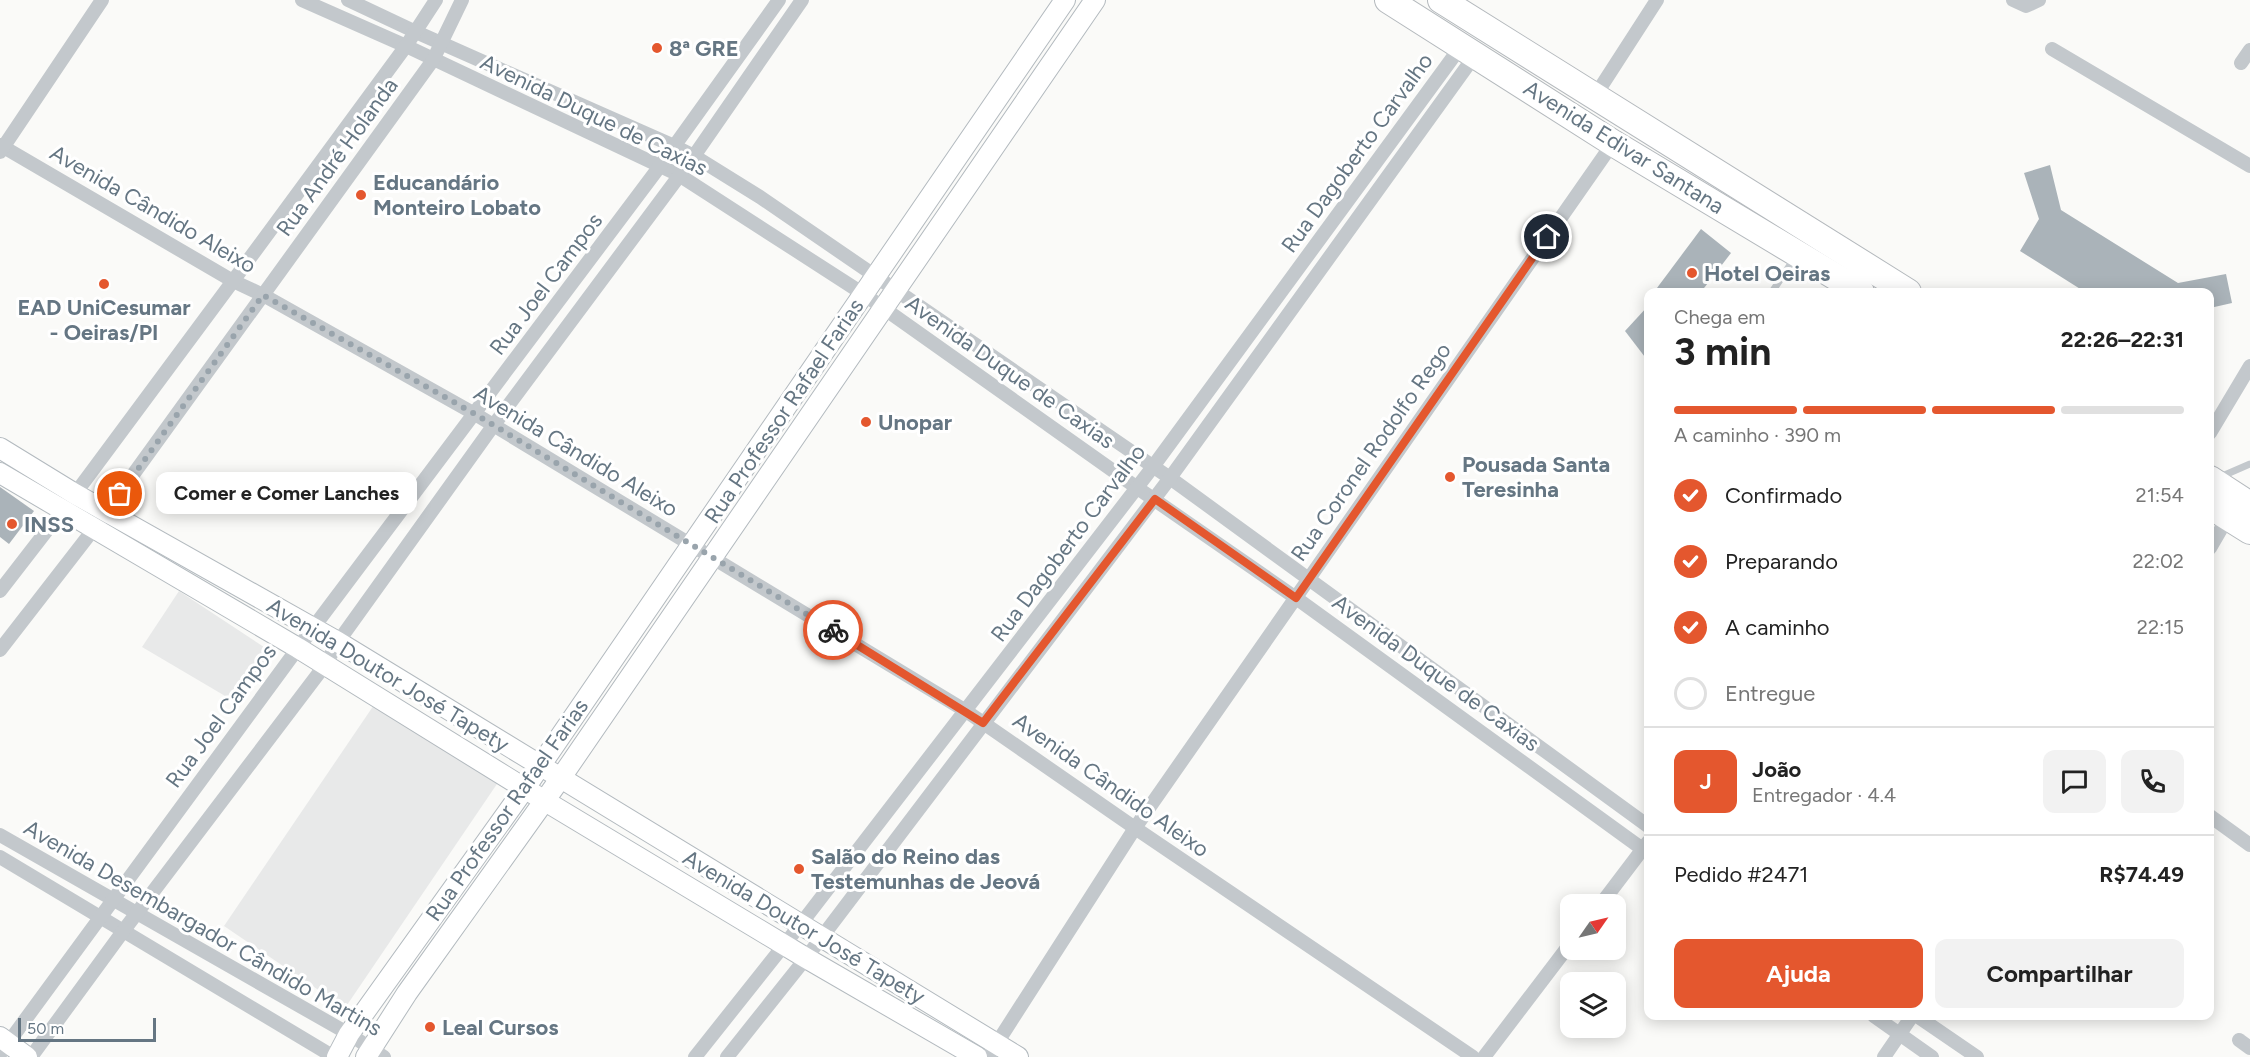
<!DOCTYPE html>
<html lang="pt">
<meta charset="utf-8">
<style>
:root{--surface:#fff;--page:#f2f2f2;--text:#222;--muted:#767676;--line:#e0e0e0;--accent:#e4572e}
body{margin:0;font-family:Figtree,sans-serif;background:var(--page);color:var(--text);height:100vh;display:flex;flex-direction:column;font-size:22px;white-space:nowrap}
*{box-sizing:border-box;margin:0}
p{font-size:20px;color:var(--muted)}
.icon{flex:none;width:33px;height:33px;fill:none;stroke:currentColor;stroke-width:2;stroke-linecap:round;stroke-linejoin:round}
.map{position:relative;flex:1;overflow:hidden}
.details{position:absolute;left:1644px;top:288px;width:570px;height:732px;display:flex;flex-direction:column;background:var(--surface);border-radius:12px;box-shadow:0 3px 15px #0003}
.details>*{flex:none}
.needle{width:39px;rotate:56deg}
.controls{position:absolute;left:1560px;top:894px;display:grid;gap:12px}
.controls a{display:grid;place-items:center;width:66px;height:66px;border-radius:12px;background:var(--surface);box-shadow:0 3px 15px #0003;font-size:30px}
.scale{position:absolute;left:18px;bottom:15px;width:138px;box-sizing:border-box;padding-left:6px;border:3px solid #657683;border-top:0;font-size:16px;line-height:21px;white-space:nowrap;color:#657683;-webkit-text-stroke:4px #fff;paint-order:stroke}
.pin{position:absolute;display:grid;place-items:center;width:51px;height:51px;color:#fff;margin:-26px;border:3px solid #fff;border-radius:50%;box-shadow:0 2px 6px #0007}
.courier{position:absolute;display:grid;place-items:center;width:60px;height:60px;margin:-30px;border:4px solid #e4572e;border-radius:50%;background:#fff;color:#222;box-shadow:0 2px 8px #0007}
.bubble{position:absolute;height:42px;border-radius:12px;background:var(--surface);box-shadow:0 3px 15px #0003;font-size:20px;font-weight:700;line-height:42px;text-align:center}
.head em{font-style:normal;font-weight:700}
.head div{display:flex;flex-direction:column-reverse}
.head{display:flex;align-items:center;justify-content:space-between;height:102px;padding:0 30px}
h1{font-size:39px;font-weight:700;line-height:45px}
.bar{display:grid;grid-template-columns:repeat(4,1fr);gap:9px 6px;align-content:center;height:72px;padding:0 30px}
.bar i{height:8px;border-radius:4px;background:var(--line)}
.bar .current{background:var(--accent)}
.bar p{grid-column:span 4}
.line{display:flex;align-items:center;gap:15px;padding:0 30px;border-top:2px solid var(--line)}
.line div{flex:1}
.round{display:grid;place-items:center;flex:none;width:63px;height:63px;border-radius:12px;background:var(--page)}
ol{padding:0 30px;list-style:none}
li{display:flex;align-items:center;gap:18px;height:66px}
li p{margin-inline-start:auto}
li .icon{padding:6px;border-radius:50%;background:var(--accent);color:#fff;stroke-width:4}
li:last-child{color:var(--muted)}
li i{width:33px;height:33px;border:3px solid var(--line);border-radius:50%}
.action{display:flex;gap:12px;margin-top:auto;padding:12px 30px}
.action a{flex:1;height:69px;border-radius:12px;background:var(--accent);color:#fff;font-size:24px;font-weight:700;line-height:69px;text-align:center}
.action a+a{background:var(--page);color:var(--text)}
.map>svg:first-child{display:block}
.built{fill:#e8e9e9}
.building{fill:#aab3b9}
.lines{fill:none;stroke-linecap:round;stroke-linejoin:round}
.secondary-casing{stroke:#b3babf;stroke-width:22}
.highway-casing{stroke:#b4b9bd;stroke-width:28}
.lane{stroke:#c3c8cc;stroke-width:7}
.street{stroke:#c3c8cc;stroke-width:14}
.secondary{stroke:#fff;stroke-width:20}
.highway{stroke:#fff;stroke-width:26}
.done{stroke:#99a4ac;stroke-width:6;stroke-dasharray:0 10.8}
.route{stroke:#e4572e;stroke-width:8}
.poi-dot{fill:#e4572e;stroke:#fff;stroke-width:2}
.labels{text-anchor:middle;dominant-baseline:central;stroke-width:6;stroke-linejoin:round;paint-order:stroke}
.poi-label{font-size:22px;font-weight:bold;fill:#657683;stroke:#fff;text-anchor:start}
.street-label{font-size:22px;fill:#657683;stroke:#fff}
</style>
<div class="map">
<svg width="2250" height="1057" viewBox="0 0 2250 1057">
<rect width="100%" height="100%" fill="#fafaf8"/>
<g class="built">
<polygon points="179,591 273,653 237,703 142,647"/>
<polygon points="378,699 499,781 345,1008 224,926"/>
</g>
<g class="building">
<polygon points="2050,165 2061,210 2178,283 2226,274 2232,303 2210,308 2210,292 2085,292 2020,251 2039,219 2024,173"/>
<polygon points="1701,229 1731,253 1701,292 1654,292"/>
<polygon points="1648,306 1648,361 1625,331"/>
<polygon points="0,487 34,511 9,544 0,537"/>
</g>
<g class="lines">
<defs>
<g id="secondary">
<polyline points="0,448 75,494 338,642 1018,1057"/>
<polyline points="0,473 298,648 545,801 806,958 977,1057"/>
<polyline points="0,1037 27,1057"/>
<polyline points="337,1057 349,1034 525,788 1065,0"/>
<polyline points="366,1057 407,993 560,779 1095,0"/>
</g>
<g id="highway">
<polyline points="1388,0 1613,143 1861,292"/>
<polyline points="1441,0 1908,292"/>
<polyline points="2210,479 2250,505"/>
<polyline points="2210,506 2250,531"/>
</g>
</defs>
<use href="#secondary" class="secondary-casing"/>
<use href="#highway" class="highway-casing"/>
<g class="lane">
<polyline points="1772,292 1794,259"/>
<polyline points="2220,477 2250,464"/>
</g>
<g class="street">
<polyline points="302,0 406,46 679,175 865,295 1136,487 1296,598 1648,853"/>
<polyline points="348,0 416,32 674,146 694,156 760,197 1170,478 1648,826"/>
<polyline points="2013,0 2026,6 2039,0"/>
<polyline points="2052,49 2250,166"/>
<polyline points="2241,63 2250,50"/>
<polyline points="1595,96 1657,0"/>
<polyline points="0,145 233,281 263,295 475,414 966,711 1135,828 1473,1057"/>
<polyline points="0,152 102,0"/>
<polyline points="2210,433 2250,366"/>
<polyline points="2210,548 2228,517"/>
<polyline points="0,591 75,494 233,281 406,46 436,0"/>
<polyline points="0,650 93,530 433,60 462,0"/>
<polyline points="2210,816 2250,845"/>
<polyline points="0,835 349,1034 384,1057"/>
<polyline points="0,857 334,1057"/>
<polyline points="1601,904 1648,842"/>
<polyline points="1874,1016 1932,1057"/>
<polyline points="1917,1016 1977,1057"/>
<polyline points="2239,1040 2250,1048"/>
<polyline points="0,1054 298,648 660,166 779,0"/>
<polyline points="31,1057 124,930 325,665 338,642 493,426 694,156 802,0"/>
<polyline points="695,1057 800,925 1152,468 1462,45"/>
<polyline points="727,1057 806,958 1170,478 1476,54"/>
<polyline points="988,1057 1135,828 1613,143"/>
<polyline points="1484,1057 1570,944"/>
<polyline points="1884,1057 1912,1016"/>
</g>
<use href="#secondary" class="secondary"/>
<use href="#highway" class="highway"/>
</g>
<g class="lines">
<polyline class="done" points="120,494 263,295 475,414 833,630"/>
<polyline class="route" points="833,630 983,723 1155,499 1296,598 1547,237"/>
</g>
<g class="poi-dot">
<circle cx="657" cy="48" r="6"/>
<circle cx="361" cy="195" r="6"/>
<circle cx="1692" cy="273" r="6"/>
<circle cx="104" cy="284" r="6"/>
<circle cx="866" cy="422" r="6"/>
<circle cx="1450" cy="477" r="6"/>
<circle cx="12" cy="524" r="6"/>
<circle cx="799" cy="869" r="6"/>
<circle cx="430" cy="1027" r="6"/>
</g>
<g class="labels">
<g class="poi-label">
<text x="669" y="48">8ª GRE</text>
<text x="373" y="182">Educandário<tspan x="373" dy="25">Monteiro Lobato</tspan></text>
<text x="1704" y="273">Hotel Oeiras</text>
<text x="104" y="307" text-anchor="middle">EAD UniCesumar<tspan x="104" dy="25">- Oeiras/PI</tspan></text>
<text x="878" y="422">Unopar</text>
<text x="1462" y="464">Pousada Santa<tspan x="1462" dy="25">Teresinha</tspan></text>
<text x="24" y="524">INSS</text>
<text x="811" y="856">Salão do Reino das<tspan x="811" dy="25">Testemunhas de Jeová</tspan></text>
<text x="442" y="1027">Leal Cursos</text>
</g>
<g class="street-label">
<text transform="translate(594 115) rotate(26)">Avenida Duque de Caxias</text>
<text transform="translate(1624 147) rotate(32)">Avenida Edivar Santana</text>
<text transform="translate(1357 153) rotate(-54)">Rua Dagoberto Carvalho</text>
<text transform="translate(337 157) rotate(-54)">Rua André Holanda</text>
<text transform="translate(153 209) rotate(30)">Avenida Cândido Aleixo</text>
<text transform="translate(546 284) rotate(-53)">Rua Joel Campos</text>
<text transform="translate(1010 372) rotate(35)">Avenida Duque de Caxias</text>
<text transform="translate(784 411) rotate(-56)">Rua Professor Rafael Farias</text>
<text transform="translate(576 451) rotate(31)">Avenida Cândido Aleixo</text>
<text transform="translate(1371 452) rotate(-55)">Rua Coronel Rodolfo Rego</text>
<text transform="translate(1068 543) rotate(-53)">Rua Dagoberto Carvalho</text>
<text transform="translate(1436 673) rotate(36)">Avenida Duque de Caxias</text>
<text transform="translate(388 675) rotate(31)">Avenida Doutor José Tapety</text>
<text transform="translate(221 716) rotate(-54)">Rua Joel Campos</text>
<text transform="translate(1111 785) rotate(35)">Avenida Cândido Aleixo</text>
<text transform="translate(507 810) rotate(-55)">Rua Professor Rafael Farias</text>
<text transform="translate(804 927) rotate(31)">Avenida Doutor José Tapety</text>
<text transform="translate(203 928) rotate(30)">Avenida Desembargador Cândido Martins</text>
</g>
</g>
</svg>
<div class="controls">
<a><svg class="needle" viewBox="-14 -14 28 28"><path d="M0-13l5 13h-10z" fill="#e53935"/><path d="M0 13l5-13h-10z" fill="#767676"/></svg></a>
<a><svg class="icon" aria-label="layers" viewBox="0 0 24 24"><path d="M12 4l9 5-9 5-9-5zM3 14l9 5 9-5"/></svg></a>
</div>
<div class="scale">50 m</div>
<div class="pin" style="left:120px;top:494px;background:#ea580c"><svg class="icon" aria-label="bag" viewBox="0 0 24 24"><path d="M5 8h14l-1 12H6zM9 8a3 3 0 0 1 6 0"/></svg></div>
<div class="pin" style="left:1547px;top:237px;background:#1f2937"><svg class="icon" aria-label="home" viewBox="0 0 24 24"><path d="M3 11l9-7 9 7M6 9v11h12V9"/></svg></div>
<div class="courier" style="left:833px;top:630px"><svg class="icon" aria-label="bike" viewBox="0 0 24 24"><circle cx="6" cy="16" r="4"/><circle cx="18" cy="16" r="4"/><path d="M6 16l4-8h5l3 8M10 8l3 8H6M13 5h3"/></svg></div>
<div class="bubble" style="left:156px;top:472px;width:261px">Comer e Comer Lanches</div>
<section class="details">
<div class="head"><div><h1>3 min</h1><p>Chega em</p></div><em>22:26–22:31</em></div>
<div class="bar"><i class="current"></i><i class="current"></i><i class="current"></i><i></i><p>A caminho · 390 m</p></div>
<ol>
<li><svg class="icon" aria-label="check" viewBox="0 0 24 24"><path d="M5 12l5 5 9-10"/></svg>Confirmado<p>21:54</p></li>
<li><svg class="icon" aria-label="check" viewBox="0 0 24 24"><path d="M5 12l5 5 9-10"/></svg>Preparando<p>22:02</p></li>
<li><svg class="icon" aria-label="check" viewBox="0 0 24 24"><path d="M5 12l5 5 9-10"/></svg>A caminho<p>22:15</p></li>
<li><i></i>Entregue</li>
</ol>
<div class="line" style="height:108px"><b class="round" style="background:var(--accent);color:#fff">J</b><div><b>João</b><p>Entregador · 4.4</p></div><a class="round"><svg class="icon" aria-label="chat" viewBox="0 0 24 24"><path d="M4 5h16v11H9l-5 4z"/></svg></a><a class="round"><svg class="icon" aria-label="phone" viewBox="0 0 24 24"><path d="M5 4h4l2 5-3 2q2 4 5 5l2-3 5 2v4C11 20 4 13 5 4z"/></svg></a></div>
<div class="line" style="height:78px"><div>Pedido #2471</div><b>R$74.49</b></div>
<div class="action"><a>Ajuda</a><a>Compartilhar</a></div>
</section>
</div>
